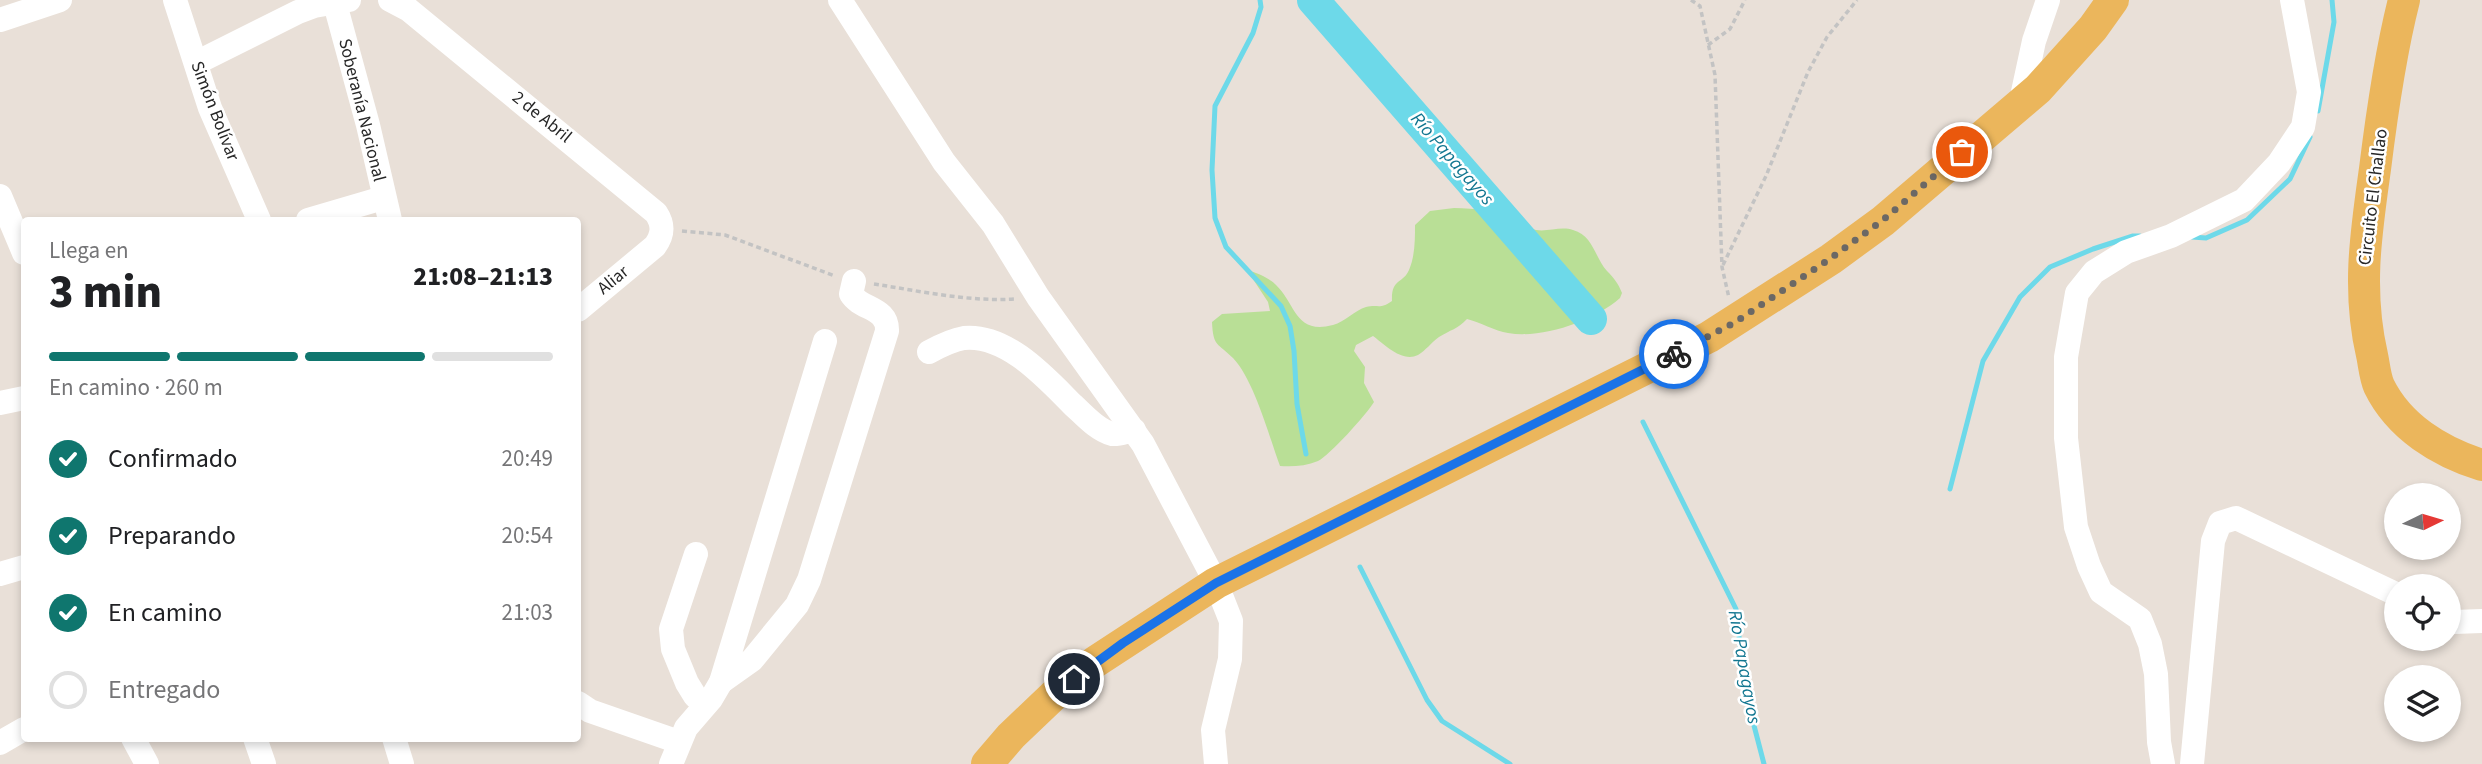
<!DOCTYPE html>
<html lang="es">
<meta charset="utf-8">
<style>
:root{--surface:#fff;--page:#f6f6f6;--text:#202124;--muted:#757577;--line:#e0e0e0;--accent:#0f766e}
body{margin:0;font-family:"Source Sans 3",sans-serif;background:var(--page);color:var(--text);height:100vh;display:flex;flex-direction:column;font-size:26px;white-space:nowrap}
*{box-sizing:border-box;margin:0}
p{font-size:23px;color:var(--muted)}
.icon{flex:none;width:38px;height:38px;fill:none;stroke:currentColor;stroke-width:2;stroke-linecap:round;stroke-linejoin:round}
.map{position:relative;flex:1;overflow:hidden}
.details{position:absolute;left:21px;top:217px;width:560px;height:525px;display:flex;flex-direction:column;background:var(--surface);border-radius:7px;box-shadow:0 4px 10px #0003}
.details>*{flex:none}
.needle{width:46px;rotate:85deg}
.controls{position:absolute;left:2384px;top:483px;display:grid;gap:14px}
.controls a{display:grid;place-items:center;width:77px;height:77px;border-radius:50%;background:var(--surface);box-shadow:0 4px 10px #0003;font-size:35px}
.pin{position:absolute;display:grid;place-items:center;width:60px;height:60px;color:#fff;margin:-30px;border:4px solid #fff;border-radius:50%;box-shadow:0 2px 7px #0007}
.courier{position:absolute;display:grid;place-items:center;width:70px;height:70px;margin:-35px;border:5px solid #1a73e8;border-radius:50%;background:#fff;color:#222;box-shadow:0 2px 9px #0007}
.overview em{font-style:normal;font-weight:800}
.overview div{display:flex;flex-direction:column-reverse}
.overview{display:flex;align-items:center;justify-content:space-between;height:119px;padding:0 28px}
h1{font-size:46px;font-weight:800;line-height:52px}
.bar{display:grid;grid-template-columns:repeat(4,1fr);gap:10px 7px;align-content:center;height:84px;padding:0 28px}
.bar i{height:9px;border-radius:5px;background:var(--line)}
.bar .current{background:var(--accent)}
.bar p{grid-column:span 4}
ol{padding:0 28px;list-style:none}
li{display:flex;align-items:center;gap:21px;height:77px}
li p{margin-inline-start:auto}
li .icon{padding:7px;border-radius:50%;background:var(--accent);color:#fff;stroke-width:4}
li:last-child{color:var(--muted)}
li i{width:38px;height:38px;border:4px solid var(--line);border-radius:50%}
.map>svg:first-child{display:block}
.green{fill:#b9df96}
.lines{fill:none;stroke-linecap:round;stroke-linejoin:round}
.stream{stroke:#6dd9e9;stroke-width:5}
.river{stroke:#6dd9e9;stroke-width:32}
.path{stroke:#c3c3c3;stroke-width:3.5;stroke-dasharray:5 3.5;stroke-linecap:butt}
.minor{stroke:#fff;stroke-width:24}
.major{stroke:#ebb65c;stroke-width:32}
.done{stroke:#6b6865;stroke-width:7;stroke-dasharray:0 12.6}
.route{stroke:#1a73e8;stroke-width:9}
.labels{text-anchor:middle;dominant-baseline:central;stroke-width:5;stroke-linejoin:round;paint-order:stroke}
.street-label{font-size:18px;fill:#272727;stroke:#fff}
.water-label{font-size:19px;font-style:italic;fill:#117690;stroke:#fff}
</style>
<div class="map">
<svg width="2482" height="764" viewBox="0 0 2482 764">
<rect width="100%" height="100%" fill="#e9e0d8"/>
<path class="green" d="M1454 208C1475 209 1498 209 1517 219 1524 223 1528 228 1536 230 1548 232 1561 226 1573 230 1593 235 1595 258 1607 271 1614 278 1618 283 1622 293L1620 298C1594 321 1543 339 1508 333 1495 331 1480 322 1467 319 1458 329 1450 330 1439 337 1432 342 1425 351 1418 355 1402 363 1384 344 1373 336L1356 345 1354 351 1365 367 1364 383 1374 402C1367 414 1329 456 1318 461 1306 466 1292 467 1280 466 1269 436 1254 380 1233 358 1218 343 1213 347 1212 322L1222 314 1270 311 1268 302 1247 270C1257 273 1268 277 1276 285 1296 304 1295 335 1333 325 1345 322 1355 310 1366 307 1379 304 1379 310 1392 301 1391 278 1403 284 1409 270 1415 256 1415 240 1415 225L1430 211Z"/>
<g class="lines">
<g class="stream">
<polyline points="1260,0 1261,7 1253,33 1215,106 1212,170 1215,218 1226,247 1281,306 1290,326 1294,351 1297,404 1306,454"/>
<polyline points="2318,111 2334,22 2332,0"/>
<polyline points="2192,237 2206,238 2247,220 2290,179 2310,137"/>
<polyline points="1643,422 1736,609 1745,691 1764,764"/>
<polyline points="1950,489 1983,361 2020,297 2050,267 2093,249 2133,236 2140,236"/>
<polyline points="1360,567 1427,700 1442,721 1510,764"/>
</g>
<polyline class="river" points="1313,0 1591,319"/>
<g class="path">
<polyline points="1691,0 1700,6 1715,75 1722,267 1729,298"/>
<polyline points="1708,45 1730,29 1745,0"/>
<polyline points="682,231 725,235 835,276"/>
<polyline points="1723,265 1766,176 1808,72 1827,37 1857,0"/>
<path d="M874 284C920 291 968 302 1015 299"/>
</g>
<g class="minor">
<polyline points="175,0 210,108 259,220"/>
<polyline points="334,0 368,125 390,220"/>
<path d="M390 0 409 10 656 213C664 225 663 235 655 246L578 310"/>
<polyline points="840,0 944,162 993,224 1038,297 1143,444 1216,583 1231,621 1230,659 1213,730 1216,764"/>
<polyline points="0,20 60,0"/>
<polyline points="196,63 298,12 314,6 349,0"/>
<polyline points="2021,101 2034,41 2048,0"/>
<polyline points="0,196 24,253"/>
<polyline points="308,220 383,198"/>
<path d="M929 352C940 346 952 340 964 338 1007 334 1046 378 1073 405 1084 415 1097 430 1112 434 1119 435 1127 431 1134 430"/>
<polyline points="0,403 24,398"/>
<polyline points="696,554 671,629 673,649 687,683 695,696 706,704"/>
<polyline points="0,574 24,567"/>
<polyline points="2448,619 2454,622 2482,621"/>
<path d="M721 682 752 660 797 605 809 580 887 331C888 307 861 310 851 294L854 281"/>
<polyline points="578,703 590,711 679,742"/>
<polyline points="133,738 147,764"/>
<polyline points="255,738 264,764"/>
<polyline points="394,738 402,764"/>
<polyline points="0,743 24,729"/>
<polyline points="671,764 686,728 711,699 721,682 825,341"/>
<polyline points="2163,764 2159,742 2156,674 2150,644 2140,619 2101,592 2089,566 2076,527 2066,438 2066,357 2077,293 2094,272 2126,252 2171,236 2244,200 2279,163 2303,127 2309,92 2292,0"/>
<polyline points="2192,764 2213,541 2220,523 2236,518 2396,594"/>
</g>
<g class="major">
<path d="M2404 0C2390 55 2382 112 2375 169 2366 233 2357 290 2372 355 2374 364 2375 377 2379 386 2399 427 2440 452 2482 465"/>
<polyline points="987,764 1011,736 1053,696 1095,662 1216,583 1709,337 1831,259 1883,221 2038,89 2093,28 2113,0"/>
</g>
</g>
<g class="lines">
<polyline class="done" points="1674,354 1734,323 1831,258 1883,220 1962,152"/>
<polyline class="route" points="1074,679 1123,643 1216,583 1674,354"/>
</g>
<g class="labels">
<g class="street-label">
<text transform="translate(362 110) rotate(76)">Soberanía Nacional</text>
<text transform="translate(215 111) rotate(69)">Simón Bolívar</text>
<text transform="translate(542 117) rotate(39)">2 de Abril</text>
<text transform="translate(2373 197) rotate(-83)">Circuito El Challao</text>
<text transform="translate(613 280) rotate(-39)">Aliar</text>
</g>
<g class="water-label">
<text transform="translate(1452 159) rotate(49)">Río Papagayos</text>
<text transform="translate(1744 667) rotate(80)">Río Papagayos</text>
</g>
</g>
</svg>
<div class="controls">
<a><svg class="needle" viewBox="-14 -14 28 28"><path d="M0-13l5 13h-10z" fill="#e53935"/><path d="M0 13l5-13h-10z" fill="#757577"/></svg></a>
<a><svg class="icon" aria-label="locate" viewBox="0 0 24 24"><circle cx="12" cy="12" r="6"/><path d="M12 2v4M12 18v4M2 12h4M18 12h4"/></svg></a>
<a><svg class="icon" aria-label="layers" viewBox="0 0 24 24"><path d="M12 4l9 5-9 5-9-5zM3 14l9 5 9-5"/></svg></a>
</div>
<div class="pin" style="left:1962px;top:152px;background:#ea580c"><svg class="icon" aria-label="bag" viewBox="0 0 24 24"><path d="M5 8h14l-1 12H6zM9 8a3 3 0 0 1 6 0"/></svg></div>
<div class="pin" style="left:1074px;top:679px;background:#1f2937"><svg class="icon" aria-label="home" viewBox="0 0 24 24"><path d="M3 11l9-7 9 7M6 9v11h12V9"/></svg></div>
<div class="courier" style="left:1674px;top:354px"><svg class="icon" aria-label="bike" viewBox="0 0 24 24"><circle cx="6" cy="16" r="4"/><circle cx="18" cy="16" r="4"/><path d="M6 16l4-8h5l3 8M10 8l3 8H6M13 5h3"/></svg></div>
<section class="details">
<div class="overview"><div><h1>3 min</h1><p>Llega en</p></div><em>21:08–21:13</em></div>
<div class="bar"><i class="current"></i><i class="current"></i><i class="current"></i><i></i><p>En camino · 260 m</p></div>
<ol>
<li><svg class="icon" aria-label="check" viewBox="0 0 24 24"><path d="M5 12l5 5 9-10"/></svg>Confirmado<p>20:49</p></li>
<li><svg class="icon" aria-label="check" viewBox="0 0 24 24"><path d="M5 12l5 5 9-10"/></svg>Preparando<p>20:54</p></li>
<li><svg class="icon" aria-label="check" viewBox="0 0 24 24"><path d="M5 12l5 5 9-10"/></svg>En camino<p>21:03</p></li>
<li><i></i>Entregado</li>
</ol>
</section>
</div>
